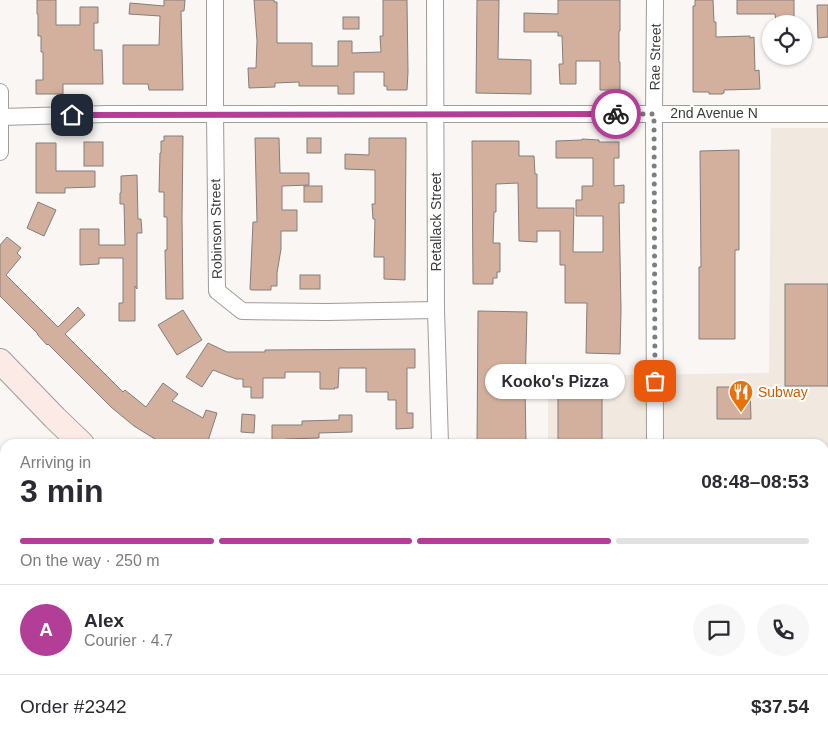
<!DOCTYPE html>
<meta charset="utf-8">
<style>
:root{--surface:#fff;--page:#f7f7f7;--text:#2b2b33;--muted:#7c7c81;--line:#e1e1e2;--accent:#b23e98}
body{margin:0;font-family:Arial,sans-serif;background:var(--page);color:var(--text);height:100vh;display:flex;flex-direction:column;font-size:19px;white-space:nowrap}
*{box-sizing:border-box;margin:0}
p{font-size:16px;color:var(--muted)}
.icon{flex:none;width:28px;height:28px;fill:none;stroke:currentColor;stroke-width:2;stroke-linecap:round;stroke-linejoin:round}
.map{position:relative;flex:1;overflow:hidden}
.sheet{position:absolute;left:0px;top:439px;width:829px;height:311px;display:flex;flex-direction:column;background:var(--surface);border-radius:15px 15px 0 0;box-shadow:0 1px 4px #0004}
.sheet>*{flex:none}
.controls{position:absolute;left:762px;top:15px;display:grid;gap:10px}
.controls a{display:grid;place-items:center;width:50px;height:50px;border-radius:50%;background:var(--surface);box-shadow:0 1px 4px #0004;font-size:25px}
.pin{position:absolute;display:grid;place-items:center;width:42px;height:42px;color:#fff;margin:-21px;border-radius:10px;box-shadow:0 2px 8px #0006}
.courier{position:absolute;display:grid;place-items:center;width:50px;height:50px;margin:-25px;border:4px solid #b23e98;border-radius:50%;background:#fff;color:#222;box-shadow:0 1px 6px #0007}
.bubble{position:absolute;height:35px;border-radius:18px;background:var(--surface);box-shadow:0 1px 4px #0004;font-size:16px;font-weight:700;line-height:35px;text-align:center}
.overview em{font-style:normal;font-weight:700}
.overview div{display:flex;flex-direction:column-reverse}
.overview{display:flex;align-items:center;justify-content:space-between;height:85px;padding:0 20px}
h1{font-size:32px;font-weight:700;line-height:38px}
.bar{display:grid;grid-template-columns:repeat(4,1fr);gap:8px 5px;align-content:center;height:60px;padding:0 20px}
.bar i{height:6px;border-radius:4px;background:var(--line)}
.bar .current{background:var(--accent)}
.bar p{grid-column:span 4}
.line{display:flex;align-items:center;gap:12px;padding:0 20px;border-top:1px solid var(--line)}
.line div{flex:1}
.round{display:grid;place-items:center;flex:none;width:52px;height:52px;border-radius:26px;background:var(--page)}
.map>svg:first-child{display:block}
.built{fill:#f1e8e0}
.green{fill:#cce6d9}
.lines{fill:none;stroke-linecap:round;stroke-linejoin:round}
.stream{stroke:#68838d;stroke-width:4.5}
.building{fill:#d3b09e;stroke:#827e7c}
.street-casing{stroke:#9f9c99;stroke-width:18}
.secondary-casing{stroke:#9f9c99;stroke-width:26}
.street{stroke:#fff;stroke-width:16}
.secondary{stroke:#fceae6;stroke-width:24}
.done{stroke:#807d7b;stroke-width:5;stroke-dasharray:0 9}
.route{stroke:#b23e98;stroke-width:6}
.labels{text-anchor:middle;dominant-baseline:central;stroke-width:4;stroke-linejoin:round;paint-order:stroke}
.street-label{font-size:14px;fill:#3e3c3b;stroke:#fff}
.food-label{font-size:14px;fill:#c56008;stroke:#fff;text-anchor:start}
</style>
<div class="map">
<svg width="828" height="749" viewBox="0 0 828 749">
<rect width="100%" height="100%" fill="#faf6f3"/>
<g class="built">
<polygon points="771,128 828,128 828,457 824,457 824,444 548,444 548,376 769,373"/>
<polygon points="824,520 828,520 828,749 552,749 547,745 824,745"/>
</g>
<polygon class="green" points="5,506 5,745 547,745 552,749 0,749 0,509"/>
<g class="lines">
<g class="stream">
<polyline points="0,596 5,597"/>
<polyline points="459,745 463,749"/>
</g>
</g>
<g class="building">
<polygon points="37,0 56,0 56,25 80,25 80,7 98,7 98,23 94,23 94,50 102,50 103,84 63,84 63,94 36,94 36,80 43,80 43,52 41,52 41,36 38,36 38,14 37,14"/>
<polygon points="164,0 185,0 184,11 181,11 183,90 149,90 148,84 123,84 123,45 159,45 160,16 129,14 130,3 164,6"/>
<polygon points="254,0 274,0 274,2 277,2 277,43 312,43 312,66 338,66 338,41 352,41 352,53 381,52 380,36 383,36 383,0 407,0 408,72 407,90 387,90 387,86 384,86 384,72 354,72 354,94 338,94 338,86 299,86 299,82 275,83 275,87 249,88 248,68 256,68 257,41"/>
<polygon points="477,0 499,0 498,59 531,60 531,94 476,93"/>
<polygon points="558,0 620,0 620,31 619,31 619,62 620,62 620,90 600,90 600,61 576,61 576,84 560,84 559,64 563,64 562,36 558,36 558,32 524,32 524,13 558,14"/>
<polygon points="695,0 713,0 714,22 716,22 716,37 750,36 750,38 754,37 755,71 759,70 760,89 724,90 724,93 722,94 709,94 709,92 693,92 693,6 695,6"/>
<polygon points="737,0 794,0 794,22 776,22 775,14 737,14"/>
<polygon points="817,5 828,5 828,37 818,38"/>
<rect x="343" y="17" width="16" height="12"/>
<polygon points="164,136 183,136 182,217 183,299 166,299 165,250 167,250 167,217 164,217 164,192 159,192 160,153 161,153 161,141 164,141"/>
<polygon points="255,138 279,138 280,173 309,173 309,185 282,186 282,210 297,210 297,231 281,231 281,249 277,273 277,286 271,286 271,290 251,290 250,289 253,222 257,222"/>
<rect x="307" y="138" width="14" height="15"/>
<polygon points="369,138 406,138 405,280 384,279 384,257 374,257 375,219 373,219 372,204 375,204 375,170 345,169 345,154 369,155"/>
<polygon points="582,139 599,140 599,142 619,142 619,158 614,158 614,186 624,185 624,203 619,203 621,310 620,354 586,353 587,303 565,303 565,265 560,265 560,231 537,231 537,242 519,241 518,183 496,184 496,212 494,212 493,243 500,243 500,272 497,272 497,278 493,278 493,284 473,284 472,141 519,141 519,156 534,156 535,174 537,174 537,208 574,208 573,252 603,252 603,216 576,216 576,200 582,200 582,186 593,186 593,158 556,158 556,141 582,140"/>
<rect x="84" y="142" width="19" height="24"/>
<polygon points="36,143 56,143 56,171 95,171 95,187 65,188 65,193 36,193"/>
<polygon points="739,150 739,250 735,250 735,339 699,339 699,267 701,267 700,151"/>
<polygon points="137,175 138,219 141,219 142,233 137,233 137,289 135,286 135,321 119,321 119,303 123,303 123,258 99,258 99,264 80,265 80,229 99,229 99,245 125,245 124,204 120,204 120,193 121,193 121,176"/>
<rect x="304" y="186" width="18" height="16"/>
<polygon points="38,202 56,210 44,236 27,228"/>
<polygon points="7,237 21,248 17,253 21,257 6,275 58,327 78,307 85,315 65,334 123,392 125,390 146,407 163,383 178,394 172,401 203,418 206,410 217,413 207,444 163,444 134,426 111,407 48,344 47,345 37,334 38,334 0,296 0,245"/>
<rect x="300" y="275" width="20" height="14"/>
<rect x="785" y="284" width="43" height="102"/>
<polygon points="183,310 202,340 177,355 158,325"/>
<polygon points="478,311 527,312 525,388 526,444 477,444"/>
<polygon points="208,343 227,352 265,352 265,350 415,349 415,368 407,368 407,413 413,413 413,428 396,429 396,400 388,400 388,392 366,392 366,368 339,368 338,388 334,388 335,389 320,389 320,372 285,372 285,378 263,378 263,398 251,398 251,387 243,387 243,379 236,379 213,370 202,387 186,377"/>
<polygon points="717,387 750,387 751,419 717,419"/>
<rect x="558" y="392" width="44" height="52"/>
<polygon points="242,414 255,415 254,433 241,432"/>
<polygon points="339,415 352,415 352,432 319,433 319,438 286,439 286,442 272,442 272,425 302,425 302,421 339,420"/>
</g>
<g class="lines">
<defs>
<g id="street">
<polyline points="215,0 215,114 217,291 242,311 327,312 436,310"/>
<polyline points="435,0 436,310 440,444"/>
<polyline points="0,92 0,152"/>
<polyline points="1,117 107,114 828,114"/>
<polyline points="655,444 654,114 655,0"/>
</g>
<g id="secondary">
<polyline points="0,361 55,418 82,444"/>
<polyline points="824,488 828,488"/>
</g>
</defs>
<use href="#street" class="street-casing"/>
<use href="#secondary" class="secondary-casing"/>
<use href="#street" class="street"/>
<use href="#secondary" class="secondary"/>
</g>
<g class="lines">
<polyline class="done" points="616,114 654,114 655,381"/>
<polyline class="route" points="72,115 616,114"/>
</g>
<defs>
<symbol id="restaurant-pin" viewBox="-11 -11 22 30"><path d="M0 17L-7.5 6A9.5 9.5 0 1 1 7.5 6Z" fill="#e8710a" stroke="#fff"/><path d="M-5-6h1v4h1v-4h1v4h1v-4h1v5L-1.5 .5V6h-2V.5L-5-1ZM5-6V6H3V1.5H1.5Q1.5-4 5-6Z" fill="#fff"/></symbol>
</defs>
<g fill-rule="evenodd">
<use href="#restaurant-pin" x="727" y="378" width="28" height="38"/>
</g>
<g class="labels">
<g class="street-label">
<text transform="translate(655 57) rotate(-89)">Rae Street</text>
<text x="714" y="113">2nd Avenue N</text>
<text transform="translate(436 222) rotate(-90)">Retallack Street</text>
<text transform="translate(216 229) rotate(-91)">Robinson Street</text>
</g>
<g class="food-label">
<text x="758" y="392">Subway</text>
</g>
</g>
</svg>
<div class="controls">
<a><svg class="icon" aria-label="locate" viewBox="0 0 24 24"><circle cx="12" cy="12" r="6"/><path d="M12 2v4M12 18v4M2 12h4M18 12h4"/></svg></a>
</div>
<div class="pin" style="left:655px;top:381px;background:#ea580c"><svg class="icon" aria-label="bag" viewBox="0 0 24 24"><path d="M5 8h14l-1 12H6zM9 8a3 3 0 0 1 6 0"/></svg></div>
<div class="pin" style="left:72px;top:115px;background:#1f2937"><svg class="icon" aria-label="home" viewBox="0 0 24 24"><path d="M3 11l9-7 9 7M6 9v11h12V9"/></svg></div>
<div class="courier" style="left:616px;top:114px"><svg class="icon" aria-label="bike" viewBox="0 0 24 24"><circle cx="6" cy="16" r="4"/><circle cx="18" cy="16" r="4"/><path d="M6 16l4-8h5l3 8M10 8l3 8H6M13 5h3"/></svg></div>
<div class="bubble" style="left:485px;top:364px;width:140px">Kooko's Pizza</div>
<section class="sheet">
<div class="overview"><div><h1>3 min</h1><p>Arriving in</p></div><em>08:48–08:53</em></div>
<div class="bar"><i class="current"></i><i class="current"></i><i class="current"></i><i></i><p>On the way · 250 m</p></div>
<div class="line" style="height:90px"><b class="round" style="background:var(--accent);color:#fff">A</b><div><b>Alex</b><p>Courier · 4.7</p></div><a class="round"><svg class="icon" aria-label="chat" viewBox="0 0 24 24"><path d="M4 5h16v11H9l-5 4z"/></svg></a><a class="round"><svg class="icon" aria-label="phone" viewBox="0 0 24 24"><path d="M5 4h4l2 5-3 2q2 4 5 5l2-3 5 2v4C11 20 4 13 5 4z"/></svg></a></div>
<div class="line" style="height:65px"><div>Order #2342</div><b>$37.54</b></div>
</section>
</div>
